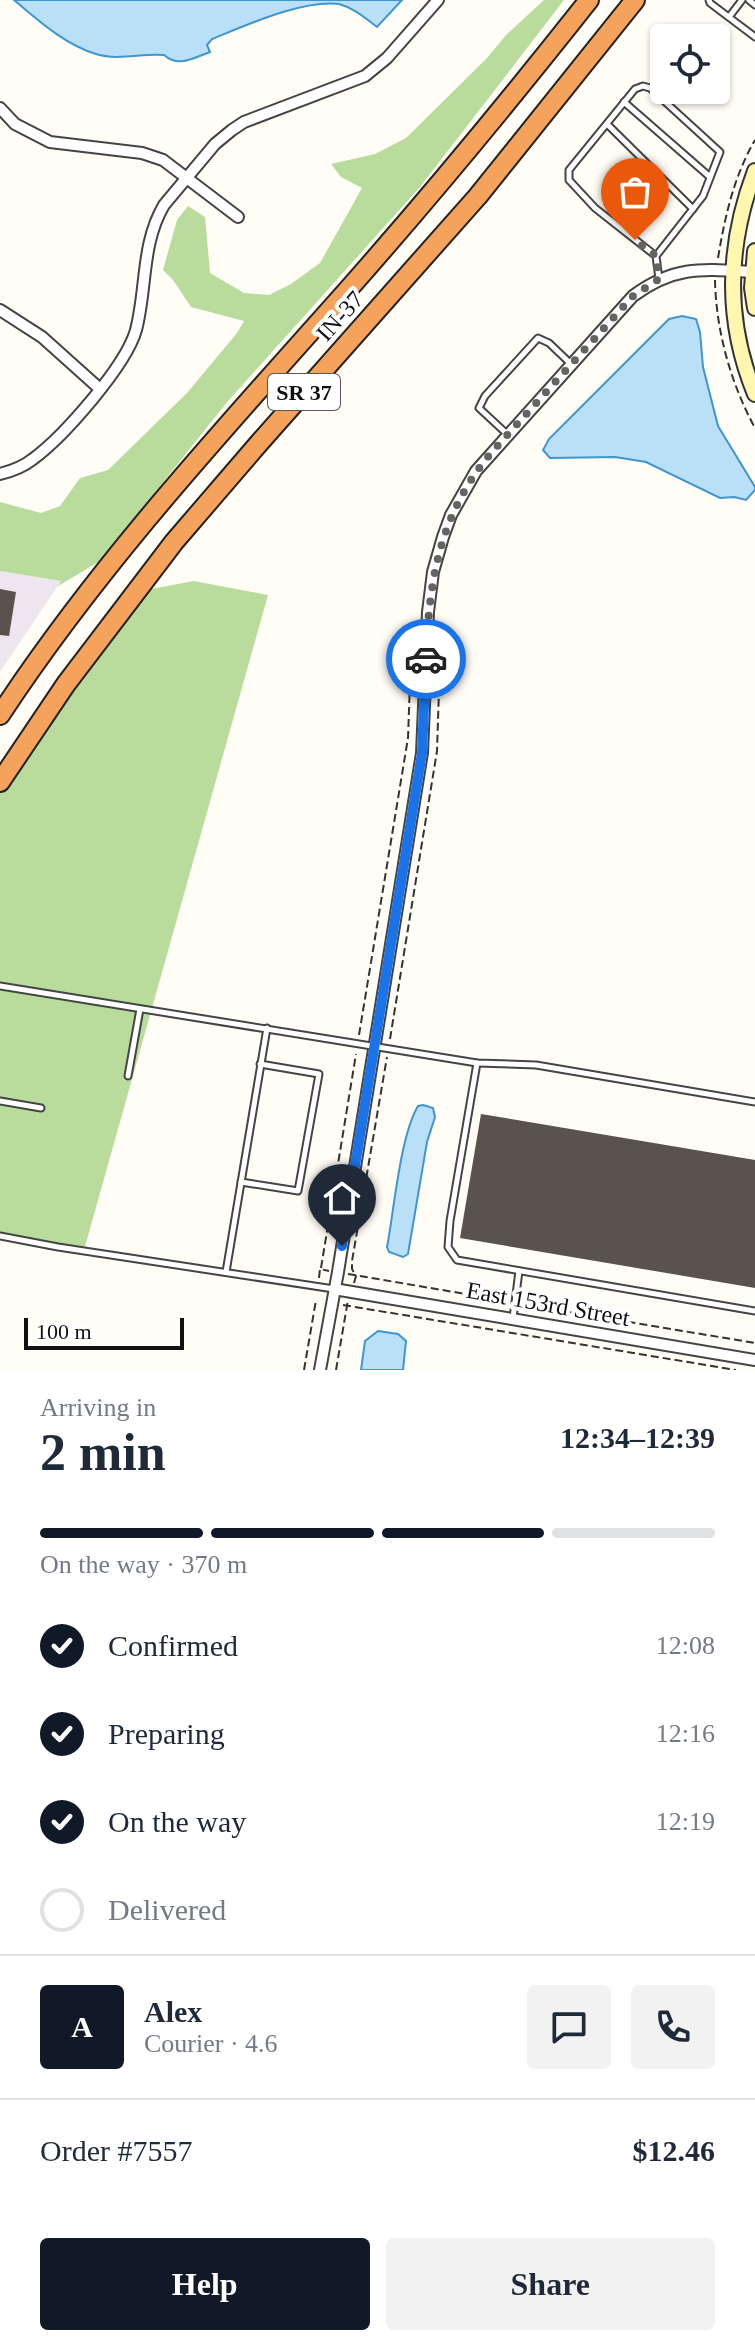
<!DOCTYPE html>
<meta charset="utf-8">
<style>
:root{--surface:#fff;--page:#f2f2f3;--text:#1f2937;--muted:#747a83;--line:#e0e1e3;--accent:#111827}
body{margin:0;font-family:Georgia,serif;background:var(--page);color:var(--text);height:100vh;display:flex;flex-direction:column;font-size:30px;white-space:nowrap}
*{box-sizing:border-box;margin:0}
p{font-size:26px;color:var(--muted)}
.icon{flex:none;width:44px;height:44px;fill:none;stroke:currentColor;stroke-width:2;stroke-linecap:round;stroke-linejoin:round}
.map{position:relative;height:1370px;overflow:hidden}
.sheet{display:flex;flex-direction:column;background:var(--surface);flex:1}
.sheet>*{flex:none}
.fabs{position:absolute;left:650px;top:24px;display:grid;gap:16px}
.fabs a{display:grid;place-items:center;width:80px;height:80px;border-radius:8px;background:var(--surface);box-shadow:0 2px 6px #0004;font-size:40px}
.scale{position:absolute;left:24px;bottom:20px;width:160px;box-sizing:border-box;padding-left:8px;border:4px solid #111;border-top:0;font-size:22px;line-height:28px;white-space:nowrap;color:#111;-webkit-text-stroke:6px #fff;paint-order:stroke}
.pin{position:absolute;display:grid;place-items:center;width:68px;height:68px;color:#fff;margin:-82px -34px;border-radius:50% 50% 50% 0;rotate:-45deg;box-shadow:0 0 8px #0007}
.pin .icon{rotate:45deg}
.courier{position:absolute;display:grid;place-items:center;width:80px;height:80px;margin:-40px;border:6px solid #1a73e8;border-radius:50%;background:#fff;color:#222;box-shadow:0 2px 10px #0007}
.head em{font-style:normal;font-weight:700}
.head div{display:flex;flex-direction:column-reverse}
.head{display:flex;align-items:center;justify-content:space-between;height:136px;padding:0 40px}
h1{font-size:52px;font-weight:700;line-height:60px}
.bar{display:grid;grid-template-columns:repeat(4,1fr);gap:12px 8px;align-content:center;height:96px;padding:0 40px}
.bar i{height:10px;border-radius:6px;background:var(--line)}
.bar .selected{background:var(--accent)}
.bar p{grid-column:span 4}
.line{display:flex;align-items:center;gap:20px;padding:0 40px;border-top:2px solid var(--line)}
.line div{flex:1}
.round{display:grid;place-items:center;flex:none;width:84px;height:84px;border-radius:8px;background:var(--page)}
ol{padding:0 40px;list-style:none}
li{display:flex;align-items:center;gap:24px;height:88px}
li p{margin-inline-start:auto}
li .icon{padding:8px;border-radius:50%;background:var(--accent);color:#fff;stroke-width:4}
li:last-child{color:var(--muted)}
li i{width:44px;height:44px;border:4px solid var(--line);border-radius:50%}
.button{display:flex;gap:16px;margin-top:auto;padding:16px 40px}
.button a{flex:1;height:92px;border-radius:8px;background:var(--accent);color:#fff;font-size:32px;font-weight:700;line-height:92px;text-align:center}
.button a+a{background:var(--page);color:var(--text)}
.map>svg:first-child{display:block}
.industrial{fill:#eee6ef}
.forest{fill:#b9dc9c}
.water{fill:#b9e0f7;stroke:#3f96cf;stroke-width:2}
.building{fill:#5a524d}
.lines{fill:none;stroke-linecap:round;stroke-linejoin:round}
.lane-casing{stroke:#444;stroke-width:9}
.street-casing{stroke:#444;stroke-width:14}
.secondary-casing{stroke:#333;stroke-width:18}
.highway-casing{stroke:#222;stroke-width:22}
.path{stroke:#333;stroke-width:2;stroke-dasharray:8 4;stroke-linecap:butt}
.lane{stroke:#fff;stroke-width:5}
.street{stroke:#fff;stroke-width:10}
.secondary{stroke:#fff6b0;stroke-width:14}
.highway{stroke:#f5a25d;stroke-width:18}
.done{stroke:#646461;stroke-width:8;stroke-dasharray:0 14.4}
.route{stroke:#1a73e8;stroke-width:10}
.labels{text-anchor:middle;dominant-baseline:central;stroke-width:8;stroke-linejoin:round;paint-order:stroke}
.shield{fill:#fff;stroke:#585858;stroke-width:2}
.shield-label{font-size:22px;font-weight:bold;fill:#111}
.street-label{font-size:24px;fill:#111;stroke:#fff}
</style>
<div class="map">
<svg width="755" height="1370" viewBox="0 0 755 1370">
<rect width="100%" height="100%" fill="#fffdf5"/>
<polygon class="industrial" points="0,571 61,581 0,672"/>
<g class="forest">
<polygon points="544,0 564,0 420,187 228,401 100,561 58,586 61,581 0,571 0,502 41,513 60,506 80,478 108,470 187,393 237,333 244,321 191,307 173,280 163,270 177,220 188,206 205,217 210,273 244,293 269,295 291,284 320,263 362,188 341,177 331,164 375,154 406,138 487,58 506,35"/>
<polygon points="194,581 268,595 84,1250 0,1238 0,789 135,592"/>
</g>
<g class="water">
<path d="M14 0H402L377 27C365 18 354 8 339 4 301 0 247 25 212 39L207 45 210 52C193 58 179 68 164 55 142 53 118 61 96 54 65 45 38 20 14 0Z"/>
<polygon points="682,316 696,319 700,332 703,367 718,426 755,487 755,490 746,500 734,497 720,498 646,462 615,457 550,458 543,450 549,439 669,319"/>
<path d="M423 1105 433 1108 435 1117 427 1142 408 1254 403 1257 389 1252 387 1247C394 1211 400 1136 418 1106Z"/>
<polygon points="378,1331 398,1334 406,1341 403,1370 361,1370 365,1341"/>
</g>
<g class="building">
<polygon points="0,589 16,592 9,636 0,635"/>
<polygon points="481,1114 755,1160 755,1288 460,1238"/>
</g>
<g class="lines">
<defs>
<g id="lane">
<polyline points="709,0 710,3 755,37"/>
<polyline points="749,0 755,5"/>
<polyline points="729,17 742,0"/>
<polyline points="624,102 710,177"/>
<polyline points="607,124 693,209"/>
<polyline points="656,256 595,208 569,180 569,170 635,89 643,86 650,88 720,152 703,196 656,256 659,279"/>
<polyline points="507,434 479,408 485,396 538,338 549,343 571,364"/>
<polyline points="0,986 477,1063 536,1065 755,1102"/>
<polyline points="477,1063 450,1221 448,1247 457,1260 755,1311"/>
<polyline points="128,1076 140,1009"/>
<polyline points="0,1101 41,1108"/>
<polyline points="241,1182 298,1191 319,1074 260,1064"/>
<polyline points="0,1236 58,1247 334,1289"/>
<polyline points="226,1272 267,1028"/>
<polyline points="513,1318 519,1271"/>
</g>
<g id="street">
<polyline points="0,108 15,124 50,142 142,153 163,160 238,217"/>
<polyline points="0,310 42,337 100,389"/>
<path d="M0 474C12 471 23 467 33 459 63 437 126 366 136 330 147 288 141 244 164 205L215 144 232 130 244 122 365 76 387 58 438 0"/>
<polyline points="334,1289 755,1360"/>
<path d="M320 1370 338 1272 422 753 428 612 433 572 443 537 451 515 476 471 633 296C675 265 703 269 753 272"/>
</g>
<g id="secondary">
<path d="M755 171C727 245 725 321 755 394"/>
<polyline points="755,251 752,288 755,308"/>
</g>
<g id="highway">
<path d="M0 715C100 563 224 429 345 293 429 198 510 100 589 0"/>
<polyline points="0,782 66,684 174,542 260,442 478,196 635,0"/>
</g>
</defs>
<use href="#lane" class="lane-casing"/>
<use href="#street" class="street-casing"/>
<use href="#secondary" class="secondary-casing"/>
<use href="#highway" class="highway-casing"/>
<g class="path">
<path d="M718 258C725 216 734 176 755 140"/>
<path d="M715 280C716 331 731 384 755 428"/>
<polyline points="359,1035 408,738 412,627"/>
<polyline points="390,1039 437,751 441,628"/>
<polyline points="321,1268 356,1054"/>
<polyline points="348,1274 507,1301"/>
<polyline points="319,1278 320,1269 329,1271"/>
<polyline points="354,1283 356,1276 352,1269 352,1261 387,1057"/>
<polyline points="521,1304 755,1343"/>
<polyline points="343,1305 736,1370"/>
<polyline points="304,1370 316,1300"/>
<polyline points="336,1370 348,1300"/>
</g>
<use href="#lane" class="lane"/>
<use href="#street" class="street"/>
<use href="#secondary" class="secondary"/>
<use href="#highway" class="highway"/>
</g>
<g class="lines">
<path class="done" d="M426 659C429 581 439 515 491 453L633 296 659 279 656 256 635 240"/>
<polyline class="route" points="342,1246 422,753 426,659"/>
</g>
<g class="labels">
<rect class="shield" x="268" y="374" width="72" height="36" rx="6"/>
<g class="shield-label">
<text x="304" y="392">SR 37</text>
</g>
<g class="street-label">
<text transform="translate(340 316) rotate(-48)">IN-37</text>
<text transform="translate(548 1304) rotate(10)">East 153rd Street</text>
</g>
</g>
</svg>
<div class="fabs">
<a><svg class="icon" aria-label="locate" viewBox="0 0 24 24"><circle cx="12" cy="12" r="6"/><path d="M12 2v4M12 18v4M2 12h4M18 12h4"/></svg></a>
</div>
<div class="scale">100 m</div>
<div class="pin" style="left:635px;top:240px;background:#ea580c"><svg class="icon" aria-label="bag" viewBox="0 0 24 24"><path d="M5 8h14l-1 12H6zM9 8a3 3 0 0 1 6 0"/></svg></div>
<div class="pin" style="left:342px;top:1246px;background:#1f2937"><svg class="icon" aria-label="home" viewBox="0 0 24 24"><path d="M3 11l9-7 9 7M6 9v11h12V9"/></svg></div>
<div class="courier" style="left:426px;top:659px"><svg class="icon" aria-label="car" viewBox="0 0 24 24"><path d="M5 17H2v-5l4-1 3-4h7l3 4 3 1v5h-3M9 17h6M6 11h13"/><circle cx="7" cy="17" r="2"/><circle cx="17" cy="17" r="2"/></svg></div>
</div>
<section class="sheet">
<div class="head"><div><h1>2 min</h1><p>Arriving in</p></div><em>12:34–12:39</em></div>
<div class="bar"><i class="selected"></i><i class="selected"></i><i class="selected"></i><i></i><p>On the way · 370 m</p></div>
<ol>
<li><svg class="icon" aria-label="check" viewBox="0 0 24 24"><path d="M5 12l5 5 9-10"/></svg>Confirmed<p>12:08</p></li>
<li><svg class="icon" aria-label="check" viewBox="0 0 24 24"><path d="M5 12l5 5 9-10"/></svg>Preparing<p>12:16</p></li>
<li><svg class="icon" aria-label="check" viewBox="0 0 24 24"><path d="M5 12l5 5 9-10"/></svg>On the way<p>12:19</p></li>
<li><i></i>Delivered</li>
</ol>
<div class="line" style="height:144px"><b class="round" style="background:var(--accent);color:#fff">A</b><div><b>Alex</b><p>Courier · 4.6</p></div><a class="round"><svg class="icon" aria-label="chat" viewBox="0 0 24 24"><path d="M4 5h16v11H9l-5 4z"/></svg></a><a class="round"><svg class="icon" aria-label="phone" viewBox="0 0 24 24"><path d="M5 4h4l2 5-3 2q2 4 5 5l2-3 5 2v4C11 20 4 13 5 4z"/></svg></a></div>
<div class="line" style="height:104px"><div>Order #7557</div><b>$12.46</b></div>
<div class="button"><a>Help</a><a>Share</a></div>
</section>
